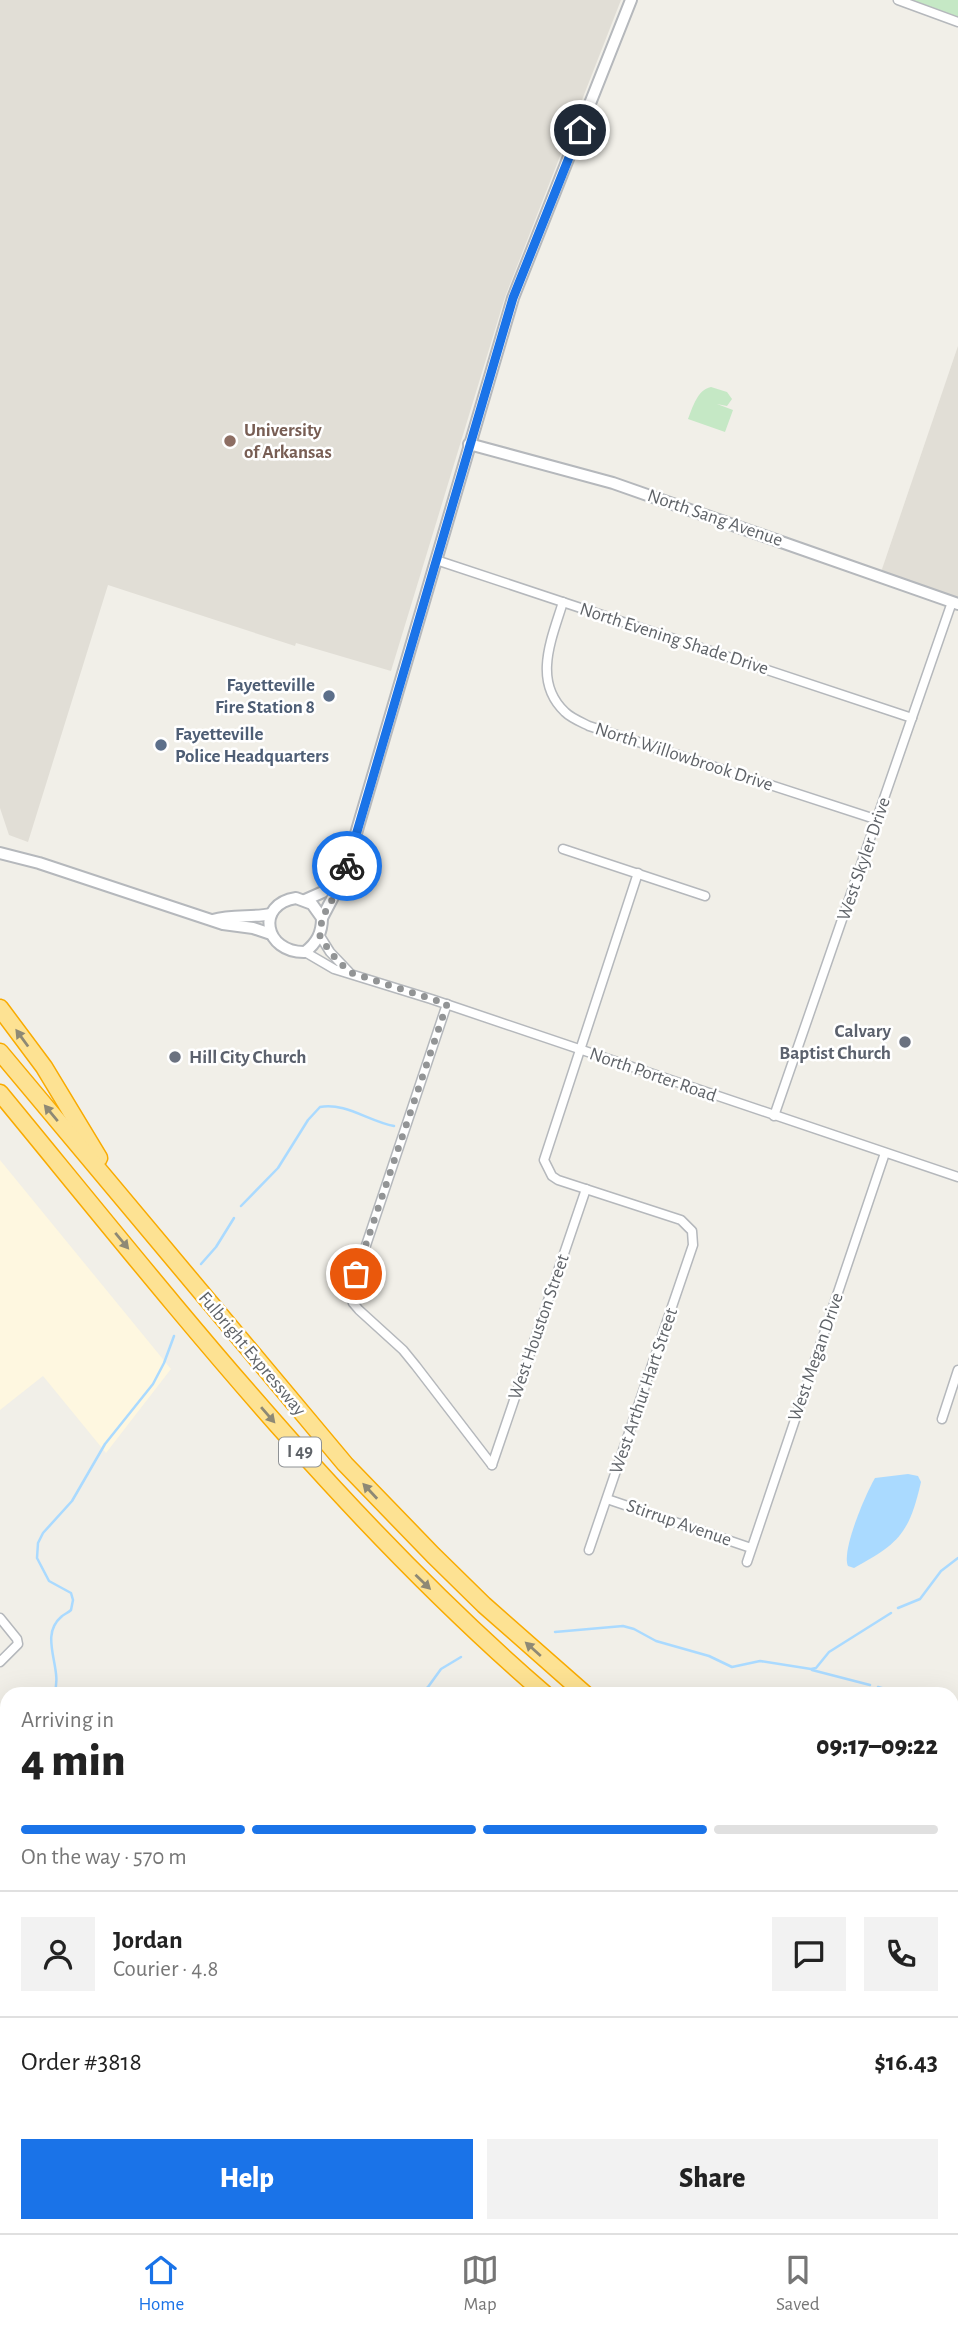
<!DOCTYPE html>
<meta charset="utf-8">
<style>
:root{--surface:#fff;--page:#f2f2f2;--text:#222;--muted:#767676;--line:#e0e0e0;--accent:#1a73e8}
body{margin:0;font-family:"Alegreya Sans",sans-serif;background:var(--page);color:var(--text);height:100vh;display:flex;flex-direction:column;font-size:26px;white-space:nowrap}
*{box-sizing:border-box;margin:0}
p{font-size:23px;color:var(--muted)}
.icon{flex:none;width:38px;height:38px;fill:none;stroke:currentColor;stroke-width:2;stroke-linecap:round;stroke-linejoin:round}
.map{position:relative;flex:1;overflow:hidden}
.details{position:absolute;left:0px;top:1687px;width:959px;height:546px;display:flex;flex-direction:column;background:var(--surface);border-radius:21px 21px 0 0;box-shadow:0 7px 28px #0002}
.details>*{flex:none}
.pin{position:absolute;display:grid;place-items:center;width:60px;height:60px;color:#fff;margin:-30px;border:4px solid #fff;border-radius:50%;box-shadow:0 2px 7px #0007}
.courier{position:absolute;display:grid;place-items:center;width:70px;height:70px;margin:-35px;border:5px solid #1a73e8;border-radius:50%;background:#fff;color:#222;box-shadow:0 2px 9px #0007}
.headline em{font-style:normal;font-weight:800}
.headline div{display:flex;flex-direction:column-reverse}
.headline{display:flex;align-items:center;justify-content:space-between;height:119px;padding:0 21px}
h1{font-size:46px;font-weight:800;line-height:52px}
.bar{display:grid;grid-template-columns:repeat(4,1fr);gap:10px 7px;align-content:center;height:84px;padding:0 21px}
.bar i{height:9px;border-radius:5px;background:var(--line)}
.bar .selected{background:var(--accent)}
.bar p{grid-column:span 4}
.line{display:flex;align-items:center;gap:18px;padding:0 21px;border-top:2px solid var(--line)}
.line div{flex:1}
.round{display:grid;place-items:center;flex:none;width:74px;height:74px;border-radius:0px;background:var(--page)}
.button{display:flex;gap:14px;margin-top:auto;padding:14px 21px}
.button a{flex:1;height:80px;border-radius:0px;background:var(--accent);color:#fff;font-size:28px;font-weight:800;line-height:80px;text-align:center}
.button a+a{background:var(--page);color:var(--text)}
.dock{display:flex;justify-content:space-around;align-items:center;height:98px;border-top:2px solid var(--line);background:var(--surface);font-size:19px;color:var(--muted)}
.dock a{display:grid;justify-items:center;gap:4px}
.dock .selected{color:var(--accent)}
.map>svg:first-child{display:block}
.commercial{fill:#fef7e0}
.education{fill:#e1ded6}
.green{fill:#c5e8c5}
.water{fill:#aadaff}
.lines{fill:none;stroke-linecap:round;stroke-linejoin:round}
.stream{stroke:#aadaff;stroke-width:2.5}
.minor-casing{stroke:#b5b8bc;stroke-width:11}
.tertiary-casing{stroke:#b5b8bc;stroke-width:14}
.motorway-casing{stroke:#f9ab00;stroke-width:19}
.minor{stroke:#fff;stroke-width:8}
.tertiary{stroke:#fff;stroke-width:10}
.motorway{stroke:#fde293;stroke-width:16}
.oneway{fill:#8e8975}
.done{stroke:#929495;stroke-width:7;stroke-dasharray:0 12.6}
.route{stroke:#1a73e8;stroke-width:9}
.education-dot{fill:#8d6e63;stroke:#fff;stroke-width:2.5}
.service-dot{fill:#5c6f8a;stroke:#fff;stroke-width:2.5}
.worship-dot{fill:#6b7280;stroke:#fff;stroke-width:2.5}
.labels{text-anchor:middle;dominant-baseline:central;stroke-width:5;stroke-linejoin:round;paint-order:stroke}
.shield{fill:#fff;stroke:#8f9295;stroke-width:2}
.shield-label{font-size:18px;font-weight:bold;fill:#5f6368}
.education-label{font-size:19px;font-weight:bold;fill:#785e54;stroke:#fff;text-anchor:start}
.street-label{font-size:19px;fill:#5f6368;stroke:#fff}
.service-label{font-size:19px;font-weight:bold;fill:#4e5e75;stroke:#fff;text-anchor:end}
.worship-label{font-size:19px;font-weight:bold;fill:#5b616d;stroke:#fff;text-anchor:end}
</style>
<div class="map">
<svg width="958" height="2233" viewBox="0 0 958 2233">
<rect width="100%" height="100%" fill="#f1efe8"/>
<g class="commercial">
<polygon points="0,1160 171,1369 106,1453 43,1376 0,1410"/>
<polygon points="952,2197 958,2210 958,2233 716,2233 719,2226 952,2226"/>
</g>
<g class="education">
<polygon points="0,0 621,0 505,297 391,671 296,643 295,646 108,585 28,842 9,835 0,808"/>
<polygon points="958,346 958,604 880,575"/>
</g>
<g class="green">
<polygon points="898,0 958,0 958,22"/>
<path d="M711 387 727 392 732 399 727 406 717 404 733 410 725 432 688 419C693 407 697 390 711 387Z"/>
</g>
<path class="water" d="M908 1474 918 1476 921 1482C909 1534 899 1543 854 1568L848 1566C841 1551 866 1493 875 1478Z"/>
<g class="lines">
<g class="stream">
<path d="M241 1206 278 1168 308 1120 320 1107C345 1102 370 1122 394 1126"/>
<polyline points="201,1264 216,1247 234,1218"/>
<polyline points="898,1608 920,1599 941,1571 958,1558"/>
<polyline points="555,1632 623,1626 634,1629 656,1641 709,1656 732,1667 760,1661 811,1669 816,1668 829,1652 891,1613"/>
<polyline points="812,1670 870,1685"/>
<polyline points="878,1687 902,1694"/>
<path d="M54 1694C64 1669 38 1637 61 1617 64 1614 68 1613 71 1610L73 1600 71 1593 49 1581 37 1558 38 1543 43 1533 72 1501 105 1444 153 1384 164 1363 174 1336"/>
<polyline points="419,1694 428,1687 441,1669 461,1657"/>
<polyline points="952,1708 958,1709"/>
<polyline points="0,1748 7,1743"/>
<polyline points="0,1844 7,1845"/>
</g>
<defs>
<g id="minor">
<polyline points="898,0 958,22"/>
<polyline points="436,560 912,718"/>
<path d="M563 602C552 638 532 681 565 712 571 718 581 722 589 726L878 820"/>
<polyline points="563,849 705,896"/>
<polyline points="320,936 330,952 349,972"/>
<polyline points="305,952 334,969 431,999 958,1177"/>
<polyline points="447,1004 350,1293 353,1303 359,1310 403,1350 416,1366 492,1465"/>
<polyline points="774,1116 952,602"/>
<polyline points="942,1419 958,1370"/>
<polyline points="492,1465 586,1189"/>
<polyline points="607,1499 751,1548"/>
<polyline points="589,1550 693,1245 692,1231 681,1220 558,1180 552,1176 544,1160 638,873"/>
<polyline points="747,1562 885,1153"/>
<polyline points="0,1618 17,1639 18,1644 0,1662"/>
<polyline points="0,2034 7,2037"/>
<polyline points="0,2172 7,2151"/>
<polyline points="952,2172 958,2184"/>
<polyline points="248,2226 268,2233"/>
<polyline points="94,2233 96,2226"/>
<polyline points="601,2233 603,2226"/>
</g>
<g id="tertiary">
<polyline points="469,444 613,483 958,604"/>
<polyline points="0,853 39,863 223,924 253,928 271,934"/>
<path d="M296 898 312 904 322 918C322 933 317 943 305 952 264 953 255 904 296 898Z"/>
<polyline points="305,900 323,892 341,872"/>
<polyline points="322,918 343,878 513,298 631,0"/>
<path d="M213 920C232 914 252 918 271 914"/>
</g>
<g id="motorway">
<polyline points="0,1008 44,1067 99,1158"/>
<polyline points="0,1052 345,1464 433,1555 484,1605 585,1694"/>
<path d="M0 1093C172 1302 339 1516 545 1694"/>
<polyline points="952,1954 958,1958"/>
<polyline points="952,1969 958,1974"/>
<polyline points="952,1997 958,2002"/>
<polyline points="952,2032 958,2037"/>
<polyline points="952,2118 958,2128"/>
</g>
</defs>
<use href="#minor" class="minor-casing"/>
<use href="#tertiary" class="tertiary-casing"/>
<use href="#motorway" class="motorway-casing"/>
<use href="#minor" class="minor"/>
<use href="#tertiary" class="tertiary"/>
<use href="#motorway" class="motorway"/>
</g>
<defs><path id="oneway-solid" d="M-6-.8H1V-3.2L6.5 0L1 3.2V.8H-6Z" transform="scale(1.75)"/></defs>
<g class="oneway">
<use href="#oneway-solid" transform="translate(22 1038) rotate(-126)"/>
<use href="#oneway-solid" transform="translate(51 1113) rotate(-130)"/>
<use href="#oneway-solid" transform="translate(122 1241) rotate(50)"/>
<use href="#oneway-solid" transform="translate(268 1415) rotate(49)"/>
<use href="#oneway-solid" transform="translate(370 1491) rotate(-133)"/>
<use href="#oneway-solid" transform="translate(423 1582) rotate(44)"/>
<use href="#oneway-solid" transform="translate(533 1649) rotate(-138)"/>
</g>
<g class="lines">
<polyline class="done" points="347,866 332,900 322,918 320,936 330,952 349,972 447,1004 356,1274"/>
<polyline class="route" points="347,866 513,298 580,130"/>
</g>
<circle class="education-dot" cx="230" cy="441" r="7"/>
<g class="service-dot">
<circle cx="329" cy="696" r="7"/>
<circle cx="161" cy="745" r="7"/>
</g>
<g class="worship-dot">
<circle cx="905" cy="1042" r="7"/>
<circle cx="175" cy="1057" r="7"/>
</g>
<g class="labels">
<rect class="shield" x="279" y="1437.5" width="42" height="29" rx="5"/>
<g class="shield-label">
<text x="300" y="1452">I 49</text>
</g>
<g class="education-label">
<text x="244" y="430">University<tspan x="244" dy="22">of Arkansas</tspan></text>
</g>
<g class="street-label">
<text transform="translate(715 518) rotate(19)">North Sang Avenue</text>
<text transform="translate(674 639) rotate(18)">North Evening Shade Drive</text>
<text transform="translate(684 757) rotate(18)">North Willowbrook Drive</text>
<text transform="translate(864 859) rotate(-71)">West Skyler Drive</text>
<text transform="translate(653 1075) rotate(19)">North Porter Road</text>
<text transform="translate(539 1327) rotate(-71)">West Houston Street</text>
<text transform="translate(252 1354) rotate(50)">Fulbright Expressway</text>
<text transform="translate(816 1357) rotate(-71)">West Megan Drive</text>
<text transform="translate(644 1391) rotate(-71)">West Arthur Hart Street</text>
<text transform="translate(679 1523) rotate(19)">Stirrup Avenue</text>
</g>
<g class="service-label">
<text x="315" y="685">Fayetteville<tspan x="315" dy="22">Fire Station 8</tspan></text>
<text x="175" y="734" text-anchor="start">Fayetteville<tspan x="175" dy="22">Police Headquarters</tspan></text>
</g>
<g class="worship-label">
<text x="891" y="1031">Calvary<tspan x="891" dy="22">Baptist Church</tspan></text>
<text x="189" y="1057" text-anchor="start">Hill City Church</text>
</g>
</g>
</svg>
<div class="pin" style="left:356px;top:1274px;background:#ea580c"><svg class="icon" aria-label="bag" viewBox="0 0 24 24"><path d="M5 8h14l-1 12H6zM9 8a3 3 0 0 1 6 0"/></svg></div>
<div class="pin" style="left:580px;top:130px;background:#1f2937"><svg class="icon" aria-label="home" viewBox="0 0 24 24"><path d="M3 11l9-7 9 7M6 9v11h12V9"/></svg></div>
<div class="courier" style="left:347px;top:866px"><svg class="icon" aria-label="bike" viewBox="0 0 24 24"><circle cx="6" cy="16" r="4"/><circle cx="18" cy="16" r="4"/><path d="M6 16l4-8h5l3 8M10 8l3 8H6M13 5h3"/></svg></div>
<section class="details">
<div class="headline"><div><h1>4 min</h1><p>Arriving in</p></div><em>09:17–09:22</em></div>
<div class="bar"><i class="selected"></i><i class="selected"></i><i class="selected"></i><i></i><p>On the way · 570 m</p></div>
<div class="line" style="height:126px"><a class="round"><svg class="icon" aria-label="person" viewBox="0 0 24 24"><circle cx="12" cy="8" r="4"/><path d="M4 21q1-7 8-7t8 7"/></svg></a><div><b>Jordan</b><p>Courier · 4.8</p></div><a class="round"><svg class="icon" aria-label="chat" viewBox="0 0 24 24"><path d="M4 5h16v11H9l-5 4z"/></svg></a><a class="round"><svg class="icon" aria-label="phone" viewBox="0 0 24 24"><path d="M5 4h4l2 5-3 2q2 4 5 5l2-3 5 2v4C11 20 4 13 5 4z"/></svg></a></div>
<div class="line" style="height:91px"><div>Order #3818</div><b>$16.43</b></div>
<div class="button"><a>Help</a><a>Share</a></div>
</section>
</div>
<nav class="dock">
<a class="selected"><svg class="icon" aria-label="home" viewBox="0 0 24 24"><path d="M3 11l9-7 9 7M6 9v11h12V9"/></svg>Home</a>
<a><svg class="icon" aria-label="map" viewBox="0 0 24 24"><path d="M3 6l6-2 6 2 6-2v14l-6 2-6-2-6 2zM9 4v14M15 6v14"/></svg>Map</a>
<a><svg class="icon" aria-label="saved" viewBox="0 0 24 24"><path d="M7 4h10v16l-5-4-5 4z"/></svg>Saved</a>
</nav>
